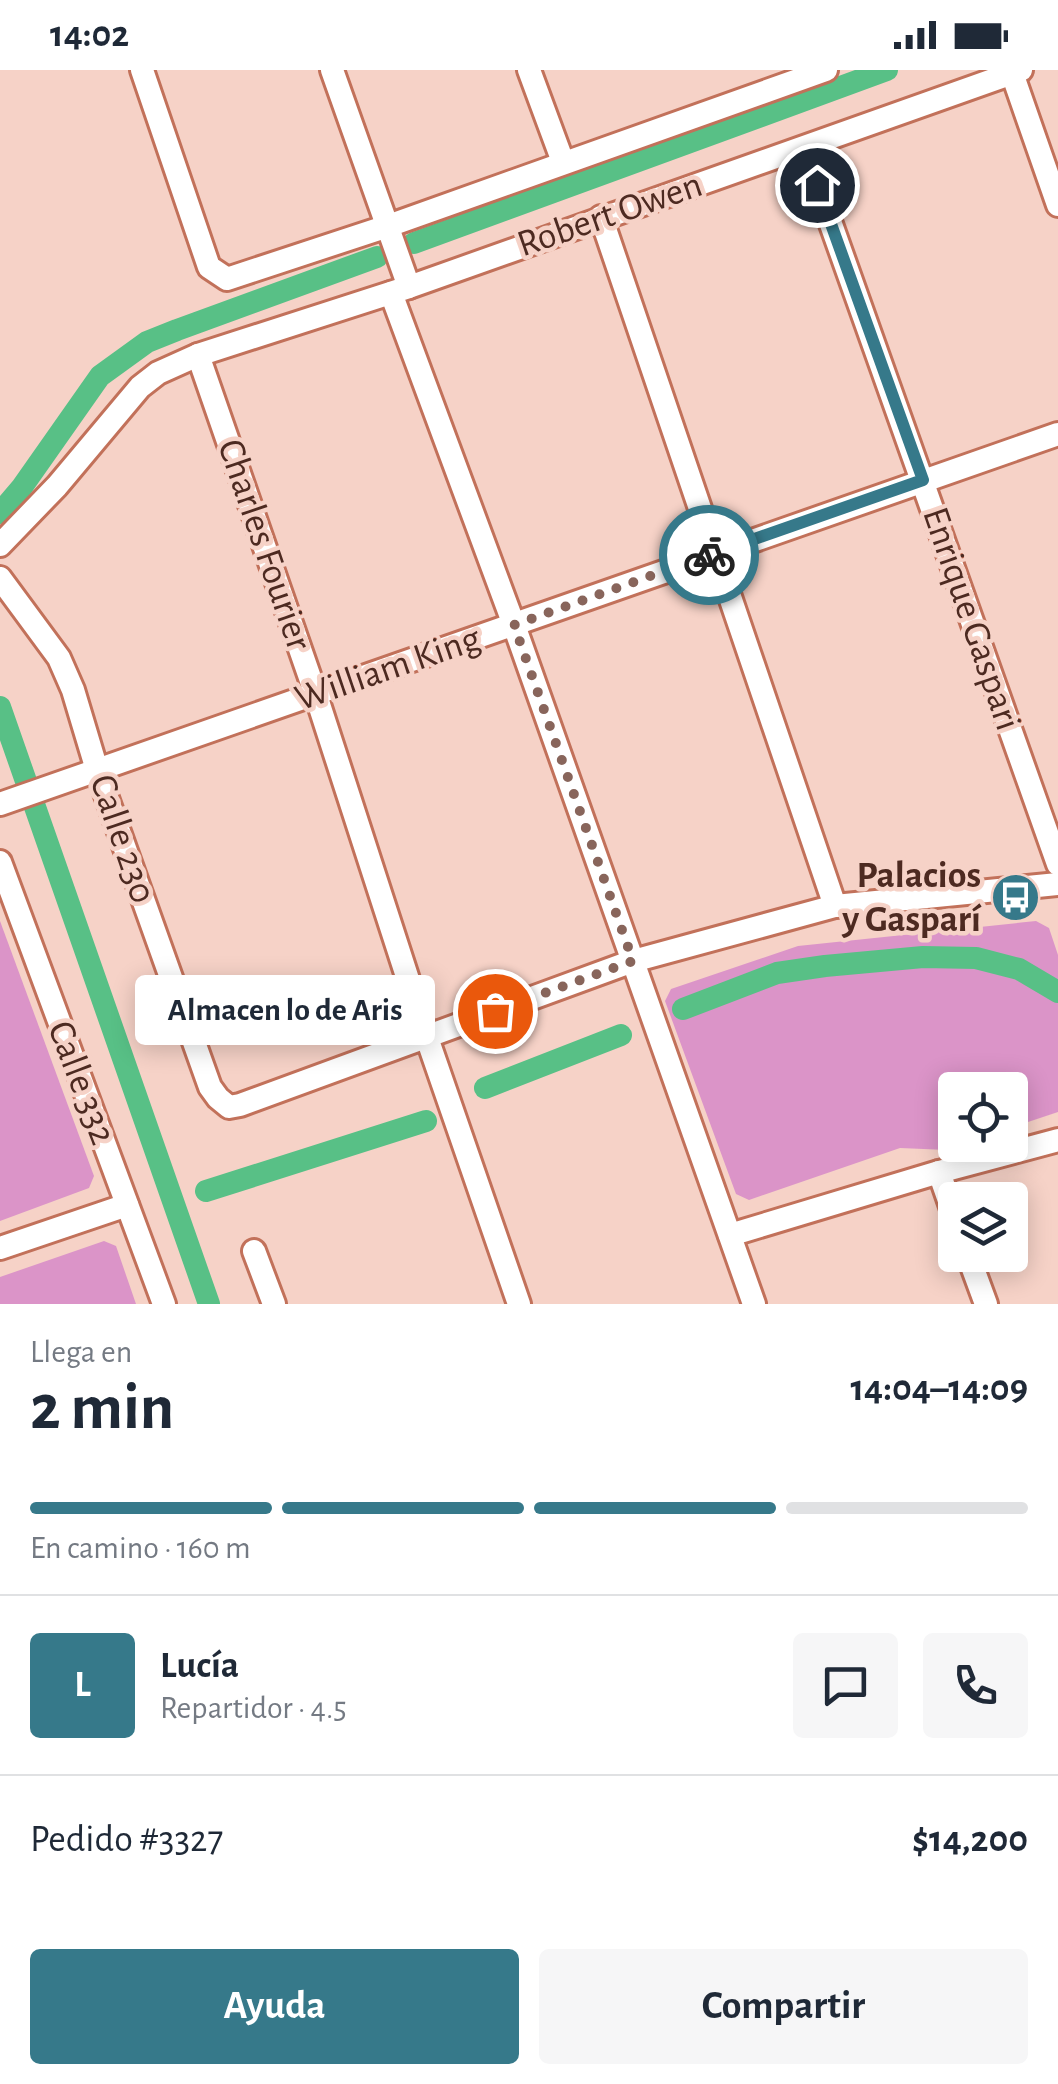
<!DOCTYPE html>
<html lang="es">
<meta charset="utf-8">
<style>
:root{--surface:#fff;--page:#f6f6f7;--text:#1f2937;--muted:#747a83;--line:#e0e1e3;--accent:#36798a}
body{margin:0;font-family:"Alegreya Sans",sans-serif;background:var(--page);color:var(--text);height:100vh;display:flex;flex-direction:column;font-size:38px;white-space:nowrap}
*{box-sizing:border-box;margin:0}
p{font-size:32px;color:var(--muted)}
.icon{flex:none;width:55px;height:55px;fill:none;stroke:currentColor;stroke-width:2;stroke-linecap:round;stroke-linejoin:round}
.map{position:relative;height:1234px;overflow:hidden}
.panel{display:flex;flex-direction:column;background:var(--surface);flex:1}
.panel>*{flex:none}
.fabs{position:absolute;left:938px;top:1002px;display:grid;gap:20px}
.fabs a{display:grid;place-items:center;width:90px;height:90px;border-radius:10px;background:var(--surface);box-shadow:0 5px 25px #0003;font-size:50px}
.pin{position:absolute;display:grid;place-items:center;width:85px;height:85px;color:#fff;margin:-42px;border:5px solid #fff;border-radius:50%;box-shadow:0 2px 10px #0007}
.courier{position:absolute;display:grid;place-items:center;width:100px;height:100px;margin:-50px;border:8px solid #36798a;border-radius:50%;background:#fff;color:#222;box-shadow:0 2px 12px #0007}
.bubble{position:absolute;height:70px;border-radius:10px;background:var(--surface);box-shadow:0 5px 25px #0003;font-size:32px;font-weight:700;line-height:70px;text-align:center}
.head em{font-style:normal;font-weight:700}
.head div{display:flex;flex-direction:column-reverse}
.head{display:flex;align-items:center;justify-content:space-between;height:170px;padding:0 30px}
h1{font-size:65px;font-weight:700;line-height:75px}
.bar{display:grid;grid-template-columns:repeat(4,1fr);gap:15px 10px;align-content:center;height:120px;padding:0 30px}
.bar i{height:12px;border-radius:8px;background:var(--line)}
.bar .active{background:var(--accent)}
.bar p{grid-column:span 4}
.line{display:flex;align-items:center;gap:25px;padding:0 30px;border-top:2px solid var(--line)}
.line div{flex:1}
.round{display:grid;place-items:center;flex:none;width:105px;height:105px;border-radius:10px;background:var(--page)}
.primary-button{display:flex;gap:20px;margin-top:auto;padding:20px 30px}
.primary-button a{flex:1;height:115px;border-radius:10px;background:var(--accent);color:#fff;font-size:40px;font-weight:700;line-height:115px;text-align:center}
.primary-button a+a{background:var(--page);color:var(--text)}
.status{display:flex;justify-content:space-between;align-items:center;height:70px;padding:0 50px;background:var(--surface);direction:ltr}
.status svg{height:28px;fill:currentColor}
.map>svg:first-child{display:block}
.green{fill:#db94c8}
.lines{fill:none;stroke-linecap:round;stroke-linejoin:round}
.canal{stroke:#58c086;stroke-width:22}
.street-casing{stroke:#c2715a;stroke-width:28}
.street{stroke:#fff;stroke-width:22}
.done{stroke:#88655b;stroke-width:10;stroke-dasharray:0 18}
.route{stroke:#36798a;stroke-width:12}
.labels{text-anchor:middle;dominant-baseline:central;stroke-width:9;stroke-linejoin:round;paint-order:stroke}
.street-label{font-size:38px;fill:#4d2a21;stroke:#f6d2c7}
.poi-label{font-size:38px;font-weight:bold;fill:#4d2a21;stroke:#f6d2c7;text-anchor:end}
</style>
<div class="status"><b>14:02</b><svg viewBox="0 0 49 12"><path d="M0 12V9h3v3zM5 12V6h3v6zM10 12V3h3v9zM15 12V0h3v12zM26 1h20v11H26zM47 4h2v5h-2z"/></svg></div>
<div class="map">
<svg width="1058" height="1234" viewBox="0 0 1058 1234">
<rect width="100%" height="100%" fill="#f6d2c7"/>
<g class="green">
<polygon points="0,851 94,1106 89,1118 0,1151"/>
<polygon points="1036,851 1049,858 1058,885 1058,1042 1010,1058 1010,1020 955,1020 955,1075 961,1075 947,1080 900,1078 749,1130 736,1124 665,931 671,919 798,876"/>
<polygon points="104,1171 116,1176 136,1234 0,1234 0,1207"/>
</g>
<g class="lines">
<g class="canal">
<polyline points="414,173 887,0"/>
<polyline points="0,443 22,417 100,306 147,272 177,260 377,187"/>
<polyline points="0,637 209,1234"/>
<polyline points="683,939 777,903 825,896 923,887 976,888 1019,899 1058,922"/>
<polyline points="485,1018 621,965"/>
<polyline points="206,1121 426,1051"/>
</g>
<defs>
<g id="street">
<polyline points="142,0 209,197 227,209 388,156 826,0"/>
<polyline points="332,0 409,217"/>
<polyline points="529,0 563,92"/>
<polyline points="1012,3 1058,135"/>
<polyline points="804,78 1058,794"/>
<polyline points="601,147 835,836"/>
<polyline points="391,223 514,555 754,1234"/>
<polyline points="198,285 316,625 425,962 519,1234"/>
<polyline points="0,475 57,416 140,317 158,303 198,285 409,217 1021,0"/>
<polyline points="0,508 59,588 73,620 97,700 210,1017 218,1028 229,1037 240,1035 633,891 835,836 1058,814"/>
<polyline points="0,734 1058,364"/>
<polyline points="0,792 164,1234"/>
<polyline points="939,1102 955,1148"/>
<polyline points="730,1165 939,1102 1058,1070"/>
<polyline points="0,1178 127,1135"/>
<polyline points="254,1181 274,1234"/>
<polyline points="968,1185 986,1234"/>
</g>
</defs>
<use href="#street" class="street-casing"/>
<use href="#street" class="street"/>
</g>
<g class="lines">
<polyline class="done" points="495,941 633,891 514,555 709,485"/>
<polyline class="route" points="709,485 923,410 817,115"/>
</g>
<defs>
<symbol id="bus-disc" viewBox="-11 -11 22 22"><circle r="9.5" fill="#36798a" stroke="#f6d2c7"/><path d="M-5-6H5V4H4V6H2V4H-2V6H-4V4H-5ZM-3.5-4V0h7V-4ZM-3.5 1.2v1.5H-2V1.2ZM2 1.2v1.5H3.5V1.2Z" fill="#fff"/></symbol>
</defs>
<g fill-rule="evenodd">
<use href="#bus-disc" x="988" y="800" width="55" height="55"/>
</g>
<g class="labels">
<g class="street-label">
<text transform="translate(610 145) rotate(-19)">Robert Owen</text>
<text transform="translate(264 475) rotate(71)">Charles Fourier</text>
<text transform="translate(971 549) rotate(71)">Enrique Gaspari</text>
<text transform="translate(388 599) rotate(-19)">William King</text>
<text transform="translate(122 769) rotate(71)">Calle 230</text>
<text transform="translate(81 1013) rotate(69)">Calle 332</text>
</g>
<g class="poi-label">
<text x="981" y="806">Palacios<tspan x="981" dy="44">y Gasparí</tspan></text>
</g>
</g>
</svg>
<div class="fabs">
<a><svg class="icon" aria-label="locate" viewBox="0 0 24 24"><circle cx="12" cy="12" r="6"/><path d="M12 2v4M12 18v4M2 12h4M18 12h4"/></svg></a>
<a><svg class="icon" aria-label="layers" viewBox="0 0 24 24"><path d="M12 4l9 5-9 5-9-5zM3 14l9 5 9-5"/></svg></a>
</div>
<div class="pin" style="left:495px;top:941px;background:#ea580c"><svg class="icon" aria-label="bag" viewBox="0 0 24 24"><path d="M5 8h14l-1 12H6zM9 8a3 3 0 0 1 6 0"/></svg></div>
<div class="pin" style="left:817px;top:115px;background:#1f2937"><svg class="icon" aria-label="home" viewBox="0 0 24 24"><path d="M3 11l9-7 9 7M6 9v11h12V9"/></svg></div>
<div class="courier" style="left:709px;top:485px"><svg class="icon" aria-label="bike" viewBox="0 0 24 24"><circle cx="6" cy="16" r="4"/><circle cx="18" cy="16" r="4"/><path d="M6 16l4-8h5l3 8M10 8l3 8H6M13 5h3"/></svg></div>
<div class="bubble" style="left:135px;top:905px;width:300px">Almacen lo de Aris</div>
</div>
<section class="panel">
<div class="head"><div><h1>2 min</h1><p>Llega en</p></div><em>14:04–14:09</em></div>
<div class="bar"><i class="active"></i><i class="active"></i><i class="active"></i><i></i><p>En camino · 160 m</p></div>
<div class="line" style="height:180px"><b class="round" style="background:var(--accent);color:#fff">L</b><div><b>Lucía</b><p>Repartidor · 4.5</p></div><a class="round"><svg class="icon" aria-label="chat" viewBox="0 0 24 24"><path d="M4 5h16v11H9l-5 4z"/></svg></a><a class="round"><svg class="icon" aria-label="phone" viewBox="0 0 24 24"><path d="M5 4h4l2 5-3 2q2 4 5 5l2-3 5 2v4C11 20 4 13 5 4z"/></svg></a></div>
<div class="line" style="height:130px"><div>Pedido #3327</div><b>$14,200</b></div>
<div class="primary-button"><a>Ayuda</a><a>Compartir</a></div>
</section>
